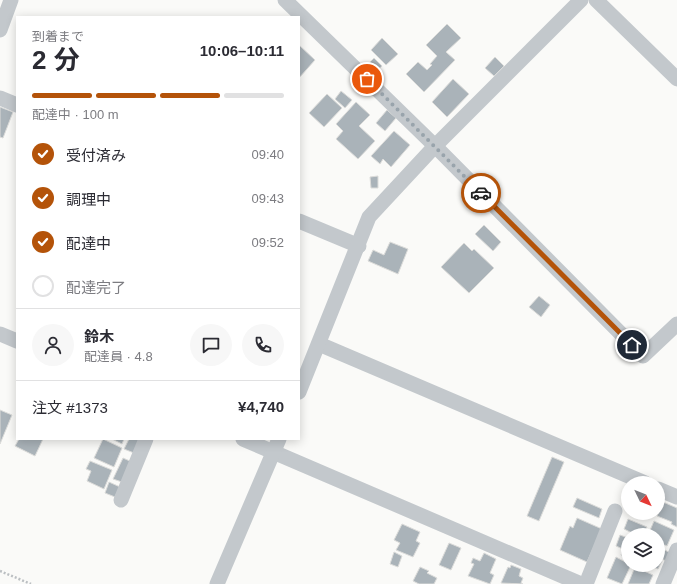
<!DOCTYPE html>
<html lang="ja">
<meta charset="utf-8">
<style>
:root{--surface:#fff;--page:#f7f7f7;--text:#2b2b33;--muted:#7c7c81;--line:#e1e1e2;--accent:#b45309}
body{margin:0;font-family:Arial,"Noto Sans JP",sans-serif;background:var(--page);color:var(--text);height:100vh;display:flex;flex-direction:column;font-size:15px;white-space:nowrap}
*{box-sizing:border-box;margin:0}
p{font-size:13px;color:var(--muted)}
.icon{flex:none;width:22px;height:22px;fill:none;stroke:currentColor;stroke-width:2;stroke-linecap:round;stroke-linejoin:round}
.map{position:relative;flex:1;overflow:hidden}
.drawer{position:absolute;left:16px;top:16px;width:284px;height:424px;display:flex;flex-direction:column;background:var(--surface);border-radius:0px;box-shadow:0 2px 10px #0003}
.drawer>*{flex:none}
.needle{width:26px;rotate:133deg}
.tools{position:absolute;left:621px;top:476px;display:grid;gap:8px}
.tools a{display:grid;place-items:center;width:44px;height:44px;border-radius:50%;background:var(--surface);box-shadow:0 2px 10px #0003;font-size:20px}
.pin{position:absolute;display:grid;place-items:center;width:34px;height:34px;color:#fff;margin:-17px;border:2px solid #fff;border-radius:50%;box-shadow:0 1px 4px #0007}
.courier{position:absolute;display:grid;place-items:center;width:40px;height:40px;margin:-20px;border:3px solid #b45309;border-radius:50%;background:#fff;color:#222;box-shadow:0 1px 5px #0007}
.overview em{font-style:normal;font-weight:700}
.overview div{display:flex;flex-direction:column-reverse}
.overview{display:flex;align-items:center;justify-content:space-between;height:68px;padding:0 16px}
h1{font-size:26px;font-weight:700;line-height:30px}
.bar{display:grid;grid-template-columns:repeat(4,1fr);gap:6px 4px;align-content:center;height:48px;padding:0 16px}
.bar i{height:5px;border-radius:3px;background:var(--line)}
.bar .current{background:var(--accent)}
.bar p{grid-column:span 4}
.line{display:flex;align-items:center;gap:10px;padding:0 16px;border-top:1px solid var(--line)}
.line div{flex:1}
.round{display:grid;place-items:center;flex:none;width:42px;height:42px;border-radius:21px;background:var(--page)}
ol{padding:0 16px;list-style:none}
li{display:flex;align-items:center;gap:12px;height:44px}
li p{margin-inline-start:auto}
li .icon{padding:4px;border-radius:50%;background:var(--accent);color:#fff;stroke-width:4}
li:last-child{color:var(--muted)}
li i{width:22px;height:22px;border:2px solid var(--line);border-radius:50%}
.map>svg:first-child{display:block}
.building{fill:#aab3b9;stroke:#dcdcda}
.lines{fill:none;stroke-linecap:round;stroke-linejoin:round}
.path{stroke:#bbbfc2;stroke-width:2.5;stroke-dasharray:2 2;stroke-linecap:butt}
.minor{stroke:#c3c8cc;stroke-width:15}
.done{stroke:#99a4ac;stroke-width:4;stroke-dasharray:0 7.2}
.route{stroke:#b45309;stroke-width:5}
</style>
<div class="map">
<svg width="677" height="584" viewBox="0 0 677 584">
<rect width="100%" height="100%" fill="#fafaf8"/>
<g class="building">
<polygon points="447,24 461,38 446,52 455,60 424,92 406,74 418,62 427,70 432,65 430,64 437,56 426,45"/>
<polygon points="382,38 398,54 386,65 371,50"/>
<polygon points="299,45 315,60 299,78"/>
<polygon points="495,57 504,66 494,76 485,68"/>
<polygon points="374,58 382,66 374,73 366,66"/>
<polygon points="453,79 469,94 447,117 432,102"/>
<polygon points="341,91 352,100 345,108 335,99"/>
<polygon points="327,94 342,108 324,127 309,113"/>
<polygon points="356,102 370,115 359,126 375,141 358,159 336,139 343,131 336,124"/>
<polygon points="0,107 13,112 3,138 0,137"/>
<polygon points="387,110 396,118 385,131 376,123"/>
<polygon points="394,131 410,145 391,167 383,159 380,164 371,156"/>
<polygon points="378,176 378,188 371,188 370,177"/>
<polygon points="484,225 501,242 493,251 475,234"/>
<polygon points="390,242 408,249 398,274 368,261 373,250 384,255"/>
<polygon points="464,243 472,251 474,249 494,268 469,293 441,267"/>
<polygon points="539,296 550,305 541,317 529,307"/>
<polygon points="0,410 12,415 0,444"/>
<polygon points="19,439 43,439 35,456 15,446"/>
<polygon points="103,439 122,448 114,467 94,458"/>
<polygon points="112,439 124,439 122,444"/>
<polygon points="129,439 140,439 134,453 124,449"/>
<polygon points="552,457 564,462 539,521 527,516"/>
<polygon points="123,458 132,462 122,482 113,479"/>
<polygon points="90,461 112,470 104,489 87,481 91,471 86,469"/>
<polygon points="109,482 120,487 115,497 105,493"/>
<polygon points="577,498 602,509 599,518 573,507"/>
<polygon points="663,502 677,508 677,527 671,524 672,522 657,516"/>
<polygon points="642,513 653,513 652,517"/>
<polygon points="577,518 602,529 587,562 560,550 570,526 573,528"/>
<polygon points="628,519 647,527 643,535 636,535 624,529"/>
<polygon points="654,521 674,530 667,546 665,545 663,549 658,547 658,535 648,535"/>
<polygon points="402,524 420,532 416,541 420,543 413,557 396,550 400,543 394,540"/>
<polygon points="620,535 628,538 628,558 621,555 623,549 616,546"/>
<polygon points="449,543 461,548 451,570 439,565"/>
<polygon points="665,550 670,553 666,561 662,559"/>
<polygon points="394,552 402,556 398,567 390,564"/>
<polygon points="484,553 496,559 490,573 494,575 490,584 468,576 474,564 471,563 473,558 480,561"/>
<polygon points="616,557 631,565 622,584 607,578"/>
<polygon points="658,559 662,561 658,569 647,565 658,565"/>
<polygon points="511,565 521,569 519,576 523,578 521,583 523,584 501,583 508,567 510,568"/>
<polygon points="420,567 429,571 427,573 437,578 434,584 419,584 413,581"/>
<polygon points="635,567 653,575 649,584 628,584"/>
</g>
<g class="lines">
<polyline class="path" points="0,571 31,584"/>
<g class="minor">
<polyline points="285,0 435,146 643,356 677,324"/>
<polyline points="596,0 677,79"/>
<polyline points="0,30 11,0"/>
<polyline points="0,98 17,105"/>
<polyline points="299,221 359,246"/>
<polyline points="0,334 17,341"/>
<polyline points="319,344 645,483"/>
<polyline points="299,392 369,217 435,146 581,0"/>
<polyline points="243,439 581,584"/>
<polyline points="658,489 677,497"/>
<polyline points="121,500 146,439"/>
<polyline points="217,584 279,439"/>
<polyline points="586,584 615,511"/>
<polyline points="663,584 677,550"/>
</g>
</g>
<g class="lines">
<polyline class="done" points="367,79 481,193"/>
<polyline class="route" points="481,193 632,345"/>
</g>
</svg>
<div class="tools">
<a><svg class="needle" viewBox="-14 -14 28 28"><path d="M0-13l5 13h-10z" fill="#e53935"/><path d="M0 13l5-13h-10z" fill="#7c7c81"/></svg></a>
<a><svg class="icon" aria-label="layers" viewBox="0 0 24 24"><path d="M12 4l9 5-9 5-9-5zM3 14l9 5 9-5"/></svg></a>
</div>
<div class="pin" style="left:367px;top:79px;background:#ea580c"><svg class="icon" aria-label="bag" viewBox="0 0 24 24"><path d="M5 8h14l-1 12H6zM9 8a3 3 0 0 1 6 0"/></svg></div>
<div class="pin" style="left:632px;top:345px;background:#1f2937"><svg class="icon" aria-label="home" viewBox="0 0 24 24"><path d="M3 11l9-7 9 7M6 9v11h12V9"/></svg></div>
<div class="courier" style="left:481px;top:193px"><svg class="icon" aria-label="car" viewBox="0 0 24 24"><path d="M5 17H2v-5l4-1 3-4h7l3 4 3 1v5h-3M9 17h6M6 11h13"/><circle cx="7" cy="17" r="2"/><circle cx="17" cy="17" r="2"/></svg></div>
<section class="drawer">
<div class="overview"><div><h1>2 分</h1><p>到着まで</p></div><em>10:06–10:11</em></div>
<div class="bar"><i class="current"></i><i class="current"></i><i class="current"></i><i></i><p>配達中 · 100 m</p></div>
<ol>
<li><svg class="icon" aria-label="check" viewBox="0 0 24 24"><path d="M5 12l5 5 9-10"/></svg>受付済み<p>09:40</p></li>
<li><svg class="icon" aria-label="check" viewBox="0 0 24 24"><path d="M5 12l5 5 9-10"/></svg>調理中<p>09:43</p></li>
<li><svg class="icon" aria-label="check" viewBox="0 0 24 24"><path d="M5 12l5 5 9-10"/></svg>配達中<p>09:52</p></li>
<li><i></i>配達完了</li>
</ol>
<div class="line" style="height:72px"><a class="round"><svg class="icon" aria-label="person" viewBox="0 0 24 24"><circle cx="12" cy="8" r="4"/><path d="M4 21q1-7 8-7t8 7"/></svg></a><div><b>鈴木</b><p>配達員 · 4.8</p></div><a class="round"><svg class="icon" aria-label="chat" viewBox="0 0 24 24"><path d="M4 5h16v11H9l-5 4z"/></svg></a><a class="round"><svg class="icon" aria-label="phone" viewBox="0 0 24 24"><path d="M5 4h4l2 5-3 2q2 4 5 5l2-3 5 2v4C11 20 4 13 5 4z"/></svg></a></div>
<div class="line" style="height:52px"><div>注文 #1373</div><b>¥4,740</b></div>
</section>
</div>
